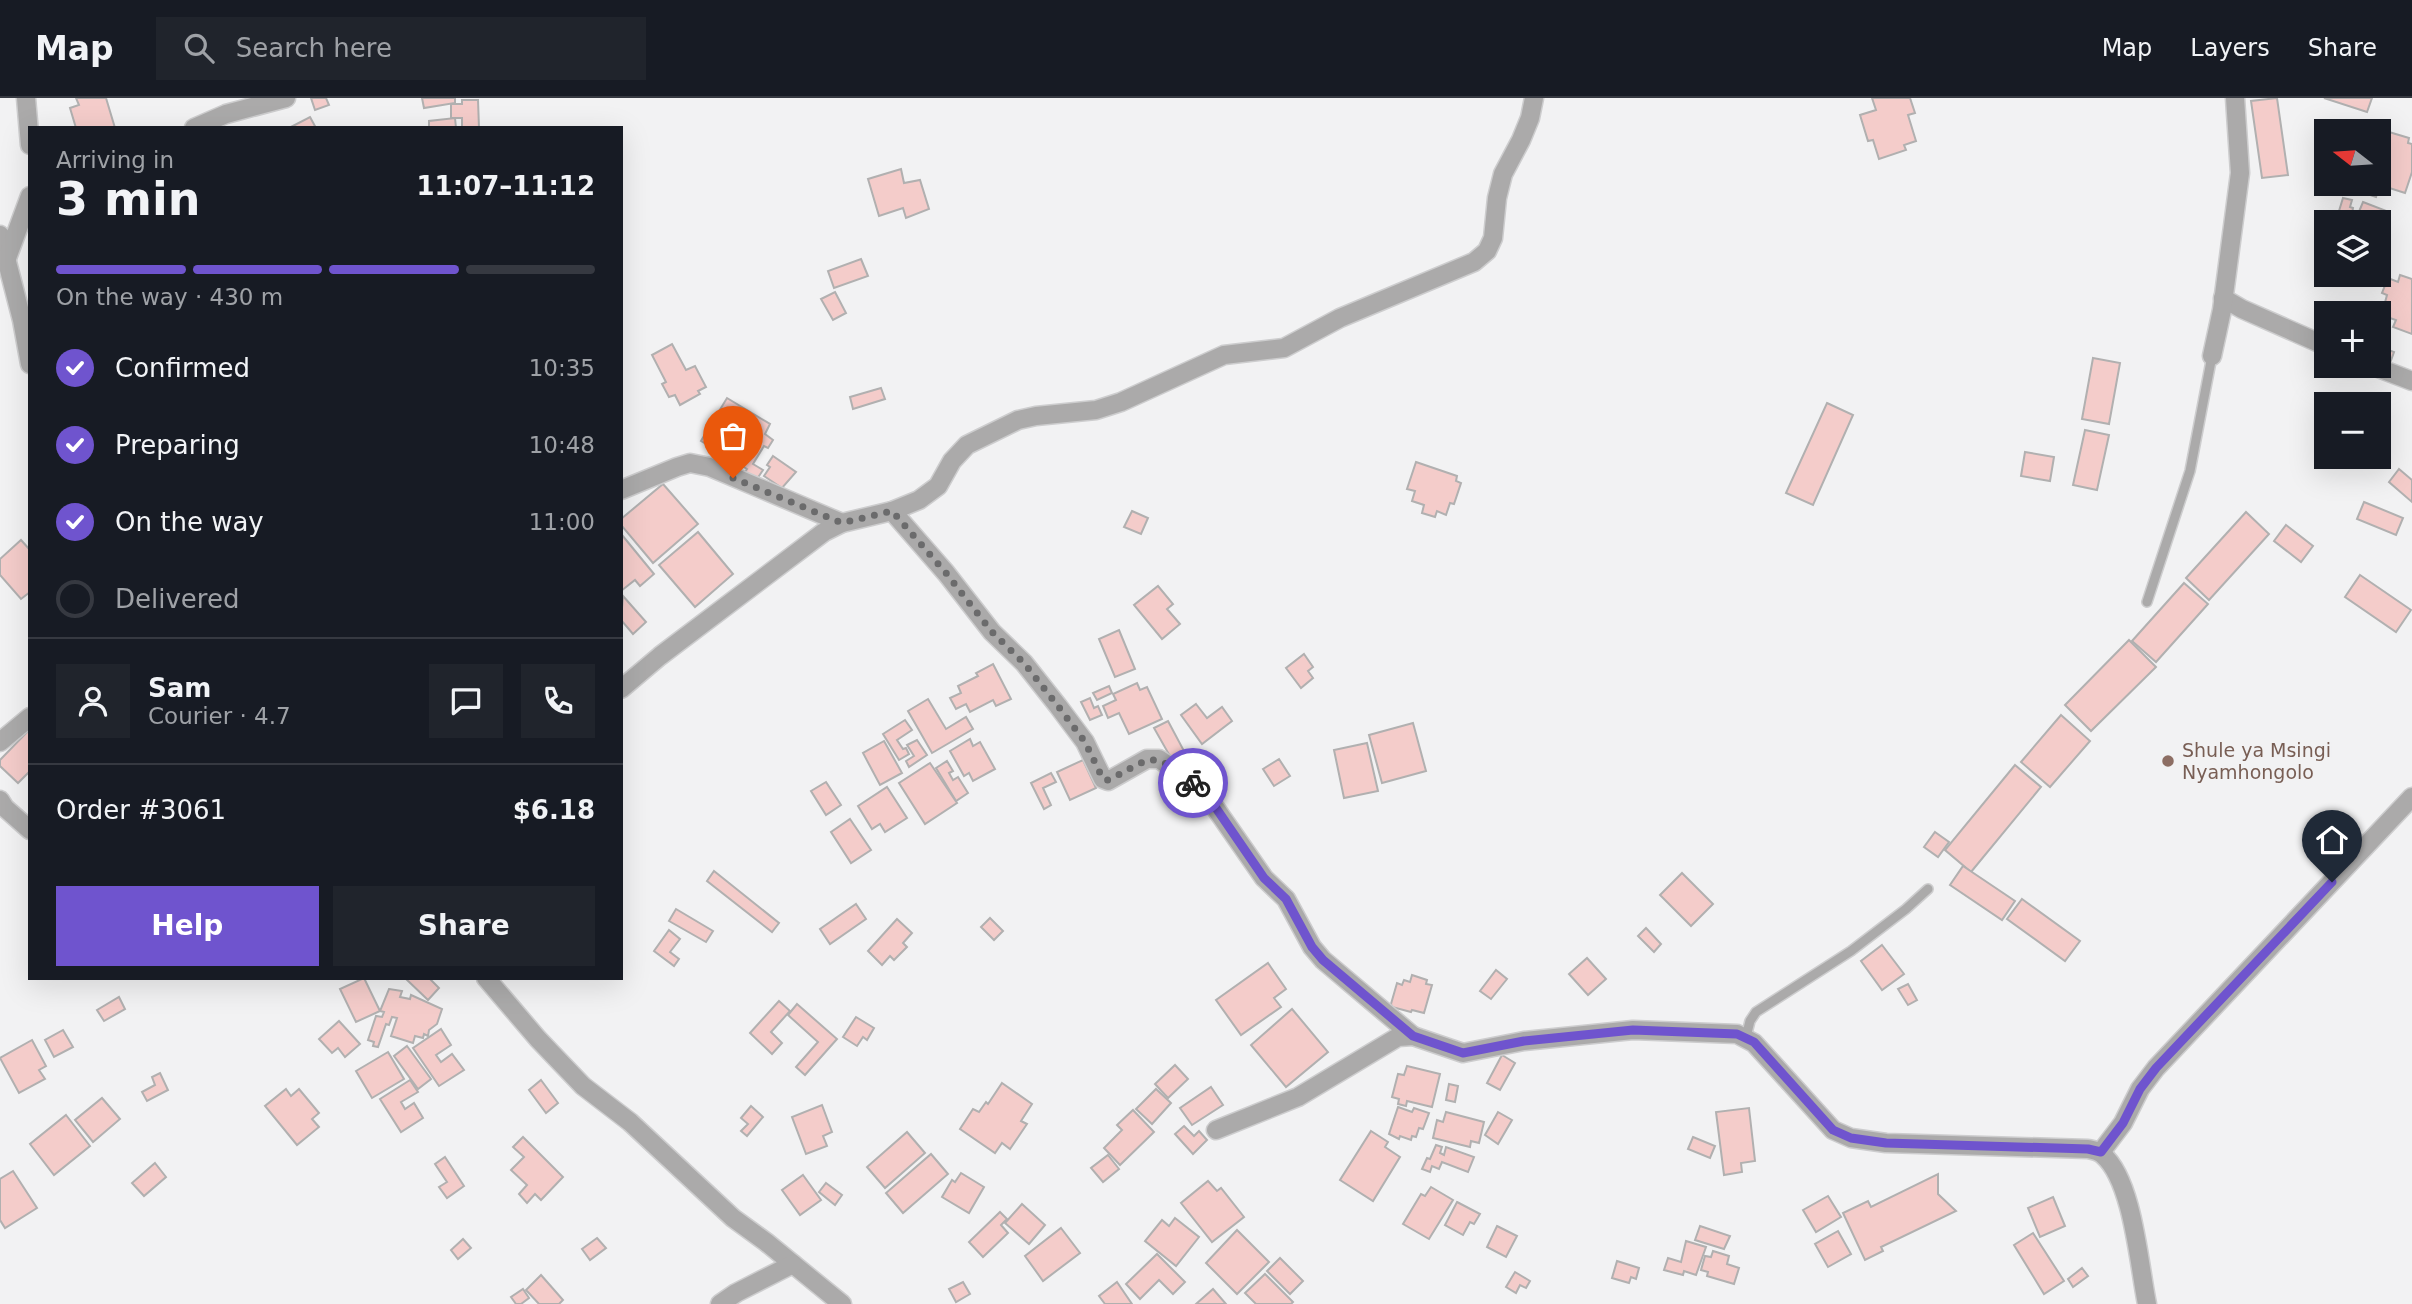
<!DOCTYPE html>
<meta charset="utf-8">
<style>
:root{--surface:#171b24;--page:#20242c;--text:#f1f3f6;--muted:#9ea1a6;--line:#363941;--accent:#6f54ce}
body{margin:0;font-family:"DejaVu Sans",sans-serif;background:var(--page);color:var(--text);height:100vh;display:flex;flex-direction:column;font-size:26px;white-space:nowrap}
*{box-sizing:border-box;margin:0}
p{font-size:23px;color:var(--muted)}
.icon{flex:none;width:38px;height:38px;fill:none;stroke:currentColor;stroke-width:2;stroke-linecap:round;stroke-linejoin:round}
.map{position:relative;flex:1;overflow:hidden}
.drawer{position:absolute;left:28px;top:28px;width:595px;height:854px;display:flex;flex-direction:column;background:var(--surface);border-radius:0px;box-shadow:0 7px 28px #0002}
.drawer>*{flex:none}
.needle{width:46px;rotate:287deg}
.fabs{position:absolute;left:2314px;top:21px;display:grid;gap:14px}
.fabs a{display:grid;place-items:center;width:77px;height:77px;border-radius:0px;background:var(--surface);box-shadow:0 7px 28px #0002;font-size:35px}
.pin{position:absolute;display:grid;place-items:center;width:60px;height:60px;color:#fff;margin:-72px -30px;border-radius:50% 50% 50% 0;rotate:-45deg;box-shadow:0 0 7px #0007}
.pin .icon{rotate:45deg}
.courier{position:absolute;display:grid;place-items:center;width:70px;height:70px;margin:-35px;border:5px solid #6f54ce;border-radius:50%;background:#fff;color:#222;box-shadow:0 2px 9px #0007}
.headline em{font-style:normal;font-weight:700}
.headline div{display:flex;flex-direction:column-reverse}
.headline{display:flex;align-items:center;justify-content:space-between;height:119px;padding:0 28px}
h1{font-size:46px;font-weight:700;line-height:52px}
.bar{display:grid;grid-template-columns:repeat(4,1fr);gap:10px 7px;align-content:center;height:84px;padding:0 28px}
.bar i{height:9px;border-radius:5px;background:var(--line)}
.bar .current{background:var(--accent)}
.bar p{grid-column:span 4}
.line{display:flex;align-items:center;gap:18px;padding:0 28px;border-top:2px solid var(--line)}
.line div{flex:1}
.round{display:grid;place-items:center;flex:none;width:74px;height:74px;border-radius:0px;background:var(--page)}
ol{padding:0 28px;list-style:none}
li{display:flex;align-items:center;gap:21px;height:77px}
li p{margin-inline-start:auto}
li .icon{padding:7px;border-radius:50%;background:var(--accent);color:#fff;stroke-width:4}
li:last-child{color:var(--muted)}
li i{width:38px;height:38px;border:4px solid var(--line);border-radius:50%}
.button{display:flex;gap:14px;margin-top:auto;padding:14px 28px}
.button a{flex:1;height:80px;border-radius:0px;background:var(--accent);color:#fff;font-size:28px;font-weight:700;line-height:80px;text-align:center}
.button a+a{background:var(--page);color:var(--text)}
header{display:flex;align-items:center;gap:42px;box-sizing:border-box;height:98px;padding:0 35px;background:var(--surface);border-bottom:2px solid var(--line)}
header strong{font-size:33px}
nav{display:flex;gap:38px;margin-inline-start:auto;font-size:24px}
.search{width:490px;height:63px;background:var(--page);display:flex;align-items:center;gap:18px;box-sizing:border-box;padding:0 24px;border-radius:0px;color:var(--muted);font-size:26px}
.map>svg:first-child{display:block}
.building{fill:#f4ccca;stroke:#b1b0b0;stroke-width:2}
.lines{fill:none;stroke-linecap:round;stroke-linejoin:round}
.lane-casing{stroke:#cdcdce;stroke-width:12}
.street-casing{stroke:#cdcdce;stroke-width:21}
.lane{stroke:#abaaaa;stroke-width:9}
.street{stroke:#abaaaa;stroke-width:18}
.done{stroke:#6b6b6c;stroke-width:7;stroke-dasharray:0 12.6}
.route{stroke:#6f54ce;stroke-width:9}
.education-dot{fill:#8d6e63;stroke:#f2f2f3;stroke-width:2.5}
.labels{text-anchor:middle;dominant-baseline:central;stroke-width:5;stroke-linejoin:round;paint-order:stroke}
.education-label{font-size:19px;fill:#785e54;stroke:#f2f2f3;text-anchor:start}
</style>
<header>
<strong>Map</strong>
<div class="search"><svg class="icon" aria-label="search" viewBox="0 0 24 24"><circle cx="10" cy="10" r="6"/><path d="M15 15l6 6"/></svg>Search here</div>
<nav><a>Map</a><a>Layers</a><a>Share</a></nav>
</header>
<div class="map">
<svg width="2412" height="1206" viewBox="0 0 2412 1206">
<rect width="100%" height="100%" fill="#f2f2f3"/>
<g class="building">
<polygon points="76,0 106,0 115,30 76,30 70,10 79,7"/>
<polygon points="311,0 326,0 329,7 315,12"/>
<polygon points="422,0 455,0 455,5 424,10"/>
<polygon points="1872,0 1910,0 1915,15 1908,17 1916,43 1904,47 1906,52 1879,61 1873,42 1868,43 1860,17 1876,12"/>
<polygon points="2277,0 2288,77 2262,80 2251,3"/>
<polygon points="2324,0 2372,0 2367,14"/>
<polygon points="462,2 478,2 479,30 462,30 462,20 451,20 451,6 462,6"/>
<polygon points="310,19 316,30 289,30"/>
<polygon points="455,20 456,30 429,30 429,23"/>
<polygon points="2389,34 2409,40 2408,45 2412,46 2412,74 2405,95 2380,87 2376,99 2353,91 2354,86 2378,86 2378,40 2386,43"/>
<polygon points="901,71 904,85 920,82 929,111 906,120 903,110 879,118 868,81"/>
<polygon points="2343,100 2352,102 2350,109 2353,110 2352,116 2339,113"/>
<polygon points="2363,104 2389,114 2384,126 2358,116"/>
<polygon points="861,161 868,178 834,190 828,173"/>
<polygon points="2400,177 2412,181 2412,236 2393,229 2396,222 2384,218 2387,209 2384,208 2387,197 2382,195 2388,180 2398,184"/>
<polygon points="835,194 846,215 833,222 821,201"/>
<polygon points="672,246 686,272 695,268 706,289 698,293 700,296 680,307 675,297 669,299 662,286 666,284 652,257"/>
<polygon points="2378,248 2394,254 2389,268 2378,264"/>
<polygon points="2093,260 2120,265 2109,326 2082,321"/>
<polygon points="881,290 885,301 853,311 850,299"/>
<polygon points="727,300 770,326 765,336 773,342 768,350 764,348 753,366 763,372 757,381 745,374 747,371 701,343"/>
<polygon points="1827,305 1853,317 1813,407 1786,395"/>
<polygon points="2085,332 2109,337 2097,392 2073,387"/>
<polygon points="2025,354 2054,359 2050,383 2021,378"/>
<polygon points="773,358 796,374 782,390 764,378 770,369 767,367"/>
<polygon points="1416,364 1457,378 1456,383 1461,385 1454,406 1450,405 1446,417 1437,413 1435,419 1422,415 1424,407 1412,403 1415,393 1407,391"/>
<polygon points="2399,371 2412,382 2412,404 2389,384"/>
<polygon points="663,386 698,426 653,465 621,427 621,421"/>
<polygon points="2364,404 2403,420 2396,437 2357,421"/>
<polygon points="1132,413 1148,420 1141,436 1124,429"/>
<polygon points="2246,414 2269,436 2209,502 2186,480"/>
<polygon points="2286,427 2313,448 2301,464 2274,443"/>
<polygon points="698,434 733,476 695,509 659,467"/>
<polygon points="622,437 654,476 640,488 635,482 621,493"/>
<polygon points="21,442 30,452 30,494 21,501 0,477 0,461"/>
<polygon points="2360,477 2411,512 2396,534 2345,499"/>
<polygon points="2184,485 2208,506 2156,564 2132,543"/>
<polygon points="1158,488 1173,506 1167,511 1180,526 1162,541 1134,507"/>
<polygon points="623,498 646,524 633,536 621,522"/>
<polygon points="1119,532 1135,571 1115,579 1099,541"/>
<polygon points="2129,542 2156,569 2091,633 2065,607"/>
<polygon points="1304,556 1313,569 1308,573 1313,580 1301,590 1286,570"/>
<polygon points="993,566 1011,601 996,608 993,602 970,614 966,606 956,611 950,600 961,595 958,588 978,578 976,575"/>
<polygon points="1137,585 1140,592 1147,589 1162,621 1129,636 1119,615 1108,620 1103,608 1116,602 1113,596"/>
<polygon points="1109,588 1112,595 1097,602 1093,595"/>
<polygon points="1090,600 1094,610 1098,608 1102,617 1090,622 1081,604"/>
<polygon points="928,601 946,631 966,619 973,631 932,655 908,613"/>
<polygon points="1196,606 1207,620 1222,609 1232,623 1202,646 1181,617"/>
<polygon points="2061,617 2090,643 2050,689 2021,664"/>
<polygon points="905,622 912,632 897,642 903,651 906,650 909,656 899,662 883,636"/>
<polygon points="1168,623 1184,653 1171,660 1154,630"/>
<polygon points="1413,625 1426,673 1382,685 1369,637"/>
<polygon points="30,631 30,673 18,685 0,668 0,662"/>
<polygon points="970,641 973,648 980,644 995,671 973,683 969,675 964,678 950,653"/>
<polygon points="917,642 927,657 909,669 906,663 914,658 907,647"/>
<polygon points="884,643 902,675 880,687 863,655"/>
<polygon points="1367,645 1378,693 1344,700 1334,652"/>
<polygon points="1279,661 1290,678 1274,688 1263,671"/>
<polygon points="1083,662 1096,690 1070,702 1057,674"/>
<polygon points="947,663 953,673 949,675 953,682 958,679 968,695 956,703 936,670"/>
<polygon points="930,665 957,705 925,726 899,685"/>
<polygon points="2015,667 2041,689 1971,774 1945,752"/>
<polygon points="1051,675 1056,684 1043,690 1051,707 1044,711 1031,685"/>
<polygon points="826,684 841,707 826,717 811,693"/>
<polygon points="887,689 907,720 885,734 880,726 872,731 858,708"/>
<polygon points="850,721 871,752 851,765 831,734"/>
<polygon points="1935,734 1949,744 1938,759 1924,749"/>
<polygon points="1963,768 2015,803 2002,822 1950,787"/>
<polygon points="714,773 779,825 772,834 707,783"/>
<polygon points="1682,775 1713,806 1691,828 1660,797"/>
<polygon points="2022,801 2080,843 2065,863 2007,821"/>
<polygon points="856,806 866,821 830,846 820,831"/>
<polygon points="676,811 713,833 706,844 669,823"/>
<polygon points="990,820 1003,833 994,842 981,829"/>
<polygon points="897,821 912,835 903,845 907,849 894,862 890,858 882,867 868,853"/>
<polygon points="1646,830 1661,846 1654,854 1638,838"/>
<polygon points="669,832 680,841 670,854 679,861 674,868 654,853"/>
<polygon points="1882,847 1904,876 1882,892 1861,863"/>
<polygon points="1587,860 1606,881 1588,897 1569,876"/>
<polygon points="1268,865 1286,891 1274,900 1281,909 1241,937 1216,902"/>
<polygon points="1496,872 1507,881 1491,901 1480,893"/>
<polygon points="1412,877 1427,882 1426,886 1432,887 1424,915 1412,912 1411,914 1392,909 1391,906 1397,885 1402,887 1404,882 1410,884"/>
<polygon points="364,880 380,913 356,924 340,891"/>
<polygon points="405,880 429,880 439,890 428,902"/>
<polygon points="1908,886 1917,902 1908,907 1898,891"/>
<polygon points="389,891 402,893 400,899 410,901 411,897 442,911 437,926 429,932 428,938 424,936 423,940 415,938 413,945 391,938 397,920 392,919 389,927 386,926 378,949 373,948 374,944 368,942 376,918 382,919 384,914 380,913"/>
<polygon points="119,899 125,911 104,923 97,912"/>
<polygon points="779,903 790,913 771,934 782,945 772,956 750,935"/>
<polygon points="797,906 837,941 805,977 796,969 818,944 788,917"/>
<polygon points="1292,911 1328,954 1286,989 1251,947"/>
<polygon points="856,919 874,930 867,942 863,939 857,948 843,939"/>
<polygon points="339,923 360,946 345,959 338,950 332,955 319,941"/>
<polygon points="441,931 451,947 436,957 441,964 452,956 464,972 439,988 413,950"/>
<polygon points="63,932 73,949 54,959 45,942"/>
<polygon points="32,942 46,968 39,972 45,981 19,995 0,960"/>
<polygon points="407,948 431,981 418,991 394,958"/>
<polygon points="388,954 404,981 372,1000 356,973"/>
<polygon points="1502,957 1515,965 1500,992 1487,985"/>
<polygon points="1175,967 1188,981 1168,1000 1155,986"/>
<polygon points="1407,968 1440,976 1432,1009 1407,1003 1406,1008 1398,1006 1399,1001 1392,999 1398,976 1404,977"/>
<polygon points="160,975 168,992 147,1003 142,994 155,987 152,979"/>
<polygon points="410,982 418,994 401,1004 405,1011 414,1005 423,1020 401,1034 380,1001"/>
<polygon points="541,982 558,1005 546,1015 529,992"/>
<polygon points="1002,985 1032,1006 1021,1023 1027,1026 1010,1051 1002,1045 995,1055 960,1031 973,1011 979,1014 986,1004 988,1006"/>
<polygon points="1449,986 1458,988 1455,1004 1446,1002"/>
<polygon points="1211,989 1223,1007 1192,1027 1180,1010"/>
<polygon points="286,991 291,998 299,991 319,1015 312,1021 319,1029 297,1047 265,1008"/>
<polygon points="1156,991 1171,1005 1152,1026 1136,1011"/>
<polygon points="102,1000 120,1021 93,1044 75,1022"/>
<polygon points="822,1007 832,1034 823,1038 827,1048 806,1056 792,1019"/>
<polygon points="751,1008 763,1019 747,1038 741,1033 748,1026 741,1020"/>
<polygon points="1398,1009 1412,1014 1414,1010 1429,1015 1423,1031 1419,1030 1416,1039 1412,1038 1411,1042 1400,1038 1399,1041 1389,1036"/>
<polygon points="1749,1010 1755,1063 1741,1065 1742,1074 1724,1077 1716,1014"/>
<polygon points="1133,1012 1154,1034 1120,1067 1104,1050 1122,1032 1117,1027"/>
<polygon points="1446,1014 1484,1024 1479,1045 1471,1043 1470,1049 1433,1040 1437,1022 1443,1024"/>
<polygon points="1498,1014 1512,1022 1498,1046 1485,1037"/>
<polygon points="66,1017 90,1048 54,1077 30,1046"/>
<polygon points="1184,1028 1194,1038 1199,1033 1207,1042 1193,1056 1175,1036"/>
<polygon points="1371,1033 1388,1044 1385,1049 1400,1059 1373,1103 1340,1082"/>
<polygon points="907,1034 925,1055 885,1090 867,1069"/>
<polygon points="523,1039 563,1079 541,1102 535,1096 527,1105 519,1096 527,1087 511,1072 524,1059 513,1049"/>
<polygon points="1693,1039 1715,1048 1710,1060 1688,1051"/>
<polygon points="1436,1047 1442,1049 1440,1055 1444,1057 1446,1049 1474,1059 1468,1074 1442,1064 1439,1071 1432,1068 1430,1074 1422,1071 1427,1060 1430,1061"/>
<polygon points="931,1056 948,1076 903,1115 886,1095"/>
<polygon points="1108,1057 1119,1071 1103,1084 1091,1070"/>
<polygon points="445,1059 464,1088 447,1100 439,1089 447,1084 435,1066"/>
<polygon points="155,1065 166,1079 144,1098 132,1085"/>
<polygon points="13,1073 37,1110 5,1130 0,1122 0,1081"/>
<polygon points="961,1075 984,1089 969,1115 942,1099 952,1082 955,1084"/>
<polygon points="1938,1076 1938,1096 1956,1113 1881,1149 1883,1153 1865,1162 1843,1115 1868,1103 1871,1109"/>
<polygon points="803,1077 821,1102 800,1117 782,1092"/>
<polygon points="1208,1083 1217,1093 1221,1090 1244,1119 1212,1144 1181,1105"/>
<polygon points="826,1085 842,1097 835,1107 819,1094"/>
<polygon points="1431,1089 1453,1102 1429,1141 1403,1126 1421,1096 1425,1098"/>
<polygon points="1828,1098 1841,1119 1816,1134 1803,1112"/>
<polygon points="2053,1099 2065,1128 2040,1139 2028,1110"/>
<polygon points="1457,1104 1480,1116 1474,1126 1470,1124 1463,1137 1445,1127"/>
<polygon points="1022,1106 1045,1127 1029,1146 1005,1125"/>
<polygon points="1000,1114 1007,1121 1001,1127 1008,1135 983,1159 969,1144"/>
<polygon points="1175,1120 1199,1139 1176,1168 1145,1143 1162,1122 1169,1128"/>
<polygon points="1497,1128 1517,1138 1506,1159 1487,1149"/>
<polygon points="1700,1128 1730,1138 1724,1151 1695,1142"/>
<polygon points="1061,1130 1080,1155 1043,1183 1025,1158"/>
<polygon points="1237,1132 1269,1164 1237,1196 1206,1165"/>
<polygon points="1838,1133 1851,1156 1828,1169 1815,1146"/>
<polygon points="2033,1135 2064,1183 2044,1196 2014,1147"/>
<polygon points="597,1140 606,1150 590,1162 582,1151"/>
<polygon points="463,1141 471,1150 458,1161 451,1152"/>
<polygon points="1686,1143 1706,1149 1696,1177 1684,1173 1683,1177 1664,1172 1668,1160 1681,1164"/>
<polygon points="1713,1153 1729,1158 1727,1166 1739,1170 1734,1186 1707,1178 1708,1174 1701,1172 1705,1158 1711,1159"/>
<polygon points="1157,1156 1185,1184 1173,1196 1159,1182 1140,1201 1126,1186"/>
<polygon points="1280,1160 1303,1183 1290,1196 1267,1173"/>
<polygon points="1617,1163 1639,1170 1636,1181 1631,1179 1629,1185 1612,1180"/>
<polygon points="2082,1170 2088,1178 2073,1189 2068,1181"/>
<polygon points="1515,1174 1530,1183 1526,1190 1520,1187 1516,1195 1506,1189"/>
<polygon points="1265,1176 1293,1204 1291,1206 1256,1206 1245,1195"/>
<polygon points="541,1177 563,1202 559,1206 539,1206 526,1192"/>
<polygon points="963,1184 970,1196 956,1204 949,1191"/>
<polygon points="1117,1184 1132,1206 1105,1206 1099,1198"/>
<polygon points="523,1191 529,1200 521,1206 516,1206 511,1199"/>
<polygon points="1213,1191 1226,1206 1196,1206"/>
</g>
<g class="lines">
<defs>
<g id="lane">
<polyline points="2147,504 2190,373 2212,258"/>
<polyline points="1746,939 1750,923 1756,914 1851,853 1906,811 1928,791"/>
</g>
<g id="street">
<polyline points="26,0 30,47"/>
<polyline points="194,30 226,16 286,0"/>
<polyline points="0,137 22,222 30,266"/>
<polyline points="7,160 30,98"/>
<polyline points="2223,200 2242,211 2326,248"/>
<polyline points="2212,258 2222,212 2240,75 2235,0"/>
<polyline points="2373,268 2412,283"/>
<polyline points="621,392 677,369 690,365 710,369 842,425"/>
<polyline points="892,413 946,475 992,534 1024,565 1058,608 1085,644 1103,681 1108,683 1147,661 1159,661 1193,685 1216,711 1264,780 1286,801 1312,849 1323,862 1413,938"/>
<polyline points="621,591 660,558 824,434 842,425 892,413 919,402 938,388 952,363 967,347 1018,322 1036,318 1096,312 1121,304 1224,257 1284,250 1340,220 1474,164 1487,153 1493,140 1497,100 1503,76 1521,42 1530,20 1534,0"/>
<polyline points="0,644 30,619"/>
<polyline points="0,702 5,710 30,732"/>
<polyline points="486,880 538,941 583,988 630,1024 733,1120 766,1144 842,1206"/>
<path d="M1216 1032 1298 999 1398 939 1413 938 1463 955 1524 943 1633 932 1737 936 1754 945 1833 1032 1851 1040 1886 1045 2088 1051C2093 1052 2099 1053 2103 1057 2133 1083 2139 1167 2147 1206"/>
<polyline points="2101,1054 2123,1025 2140,991 2156,970 2412,699"/>
<polyline points="720,1206 736,1195 793,1166"/>
</g>
</defs>
<use href="#lane" class="lane-casing"/>
<use href="#street" class="street-casing"/>
<use href="#lane" class="lane"/>
<use href="#street" class="street"/>
</g>
<g class="lines">
<path class="done" d="M733 380 842 425 892 413 946 475 992 534 1024 565 1058 608 1085 644 1103 681 1108 682C1153 660 1149 650 1193 685"/>
<polyline class="route" points="1193,685 1216,710 1264,780 1286,801 1312,849 1323,862 1413,938 1463,955 1524,943 1633,932 1737,936 1754,944 1833,1032 1851,1040 1886,1045 2088,1051 2101,1054 2123,1025 2140,991 2156,970 2332,784"/>
</g>
<circle class="education-dot" cx="2168" cy="663" r="7"/>
<g class="labels">
<g class="education-label">
<text x="2182" y="652">Shule ya Msingi<tspan x="2182" dy="22">Nyamhongolo</tspan></text>
</g>
</g>
</svg>
<div class="fabs">
<a><svg class="needle" viewBox="-14 -14 28 28"><path d="M0-13l5 13h-10z" fill="#e53935"/><path d="M0 13l5-13h-10z" fill="#9ea1a6"/></svg></a>
<a><svg class="icon" aria-label="layers" viewBox="0 0 24 24"><path d="M12 4l9 5-9 5-9-5zM3 14l9 5 9-5"/></svg></a>
<a>+</a>
<a>−</a>
</div>
<div class="pin" style="left:733px;top:380px;background:#ea580c"><svg class="icon" aria-label="bag" viewBox="0 0 24 24"><path d="M5 8h14l-1 12H6zM9 8a3 3 0 0 1 6 0"/></svg></div>
<div class="pin" style="left:2332px;top:784px;background:#1f2937"><svg class="icon" aria-label="home" viewBox="0 0 24 24"><path d="M3 11l9-7 9 7M6 9v11h12V9"/></svg></div>
<div class="courier" style="left:1193px;top:685px"><svg class="icon" aria-label="bike" viewBox="0 0 24 24"><circle cx="6" cy="16" r="4"/><circle cx="18" cy="16" r="4"/><path d="M6 16l4-8h5l3 8M10 8l3 8H6M13 5h3"/></svg></div>
<section class="drawer">
<div class="headline"><div><h1>3 min</h1><p>Arriving in</p></div><em>11:07–11:12</em></div>
<div class="bar"><i class="current"></i><i class="current"></i><i class="current"></i><i></i><p>On the way · 430 m</p></div>
<ol>
<li><svg class="icon" aria-label="check" viewBox="0 0 24 24"><path d="M5 12l5 5 9-10"/></svg>Confirmed<p>10:35</p></li>
<li><svg class="icon" aria-label="check" viewBox="0 0 24 24"><path d="M5 12l5 5 9-10"/></svg>Preparing<p>10:48</p></li>
<li><svg class="icon" aria-label="check" viewBox="0 0 24 24"><path d="M5 12l5 5 9-10"/></svg>On the way<p>11:00</p></li>
<li><i></i>Delivered</li>
</ol>
<div class="line" style="height:126px"><a class="round"><svg class="icon" aria-label="person" viewBox="0 0 24 24"><circle cx="12" cy="8" r="4"/><path d="M4 21q1-7 8-7t8 7"/></svg></a><div><b>Sam</b><p>Courier · 4.7</p></div><a class="round"><svg class="icon" aria-label="chat" viewBox="0 0 24 24"><path d="M4 5h16v11H9l-5 4z"/></svg></a><a class="round"><svg class="icon" aria-label="phone" viewBox="0 0 24 24"><path d="M5 4h4l2 5-3 2q2 4 5 5l2-3 5 2v4C11 20 4 13 5 4z"/></svg></a></div>
<div class="line" style="height:91px"><div>Order #3061</div><b>$6.18</b></div>
<div class="button"><a>Help</a><a>Share</a></div>
</section>
</div>
